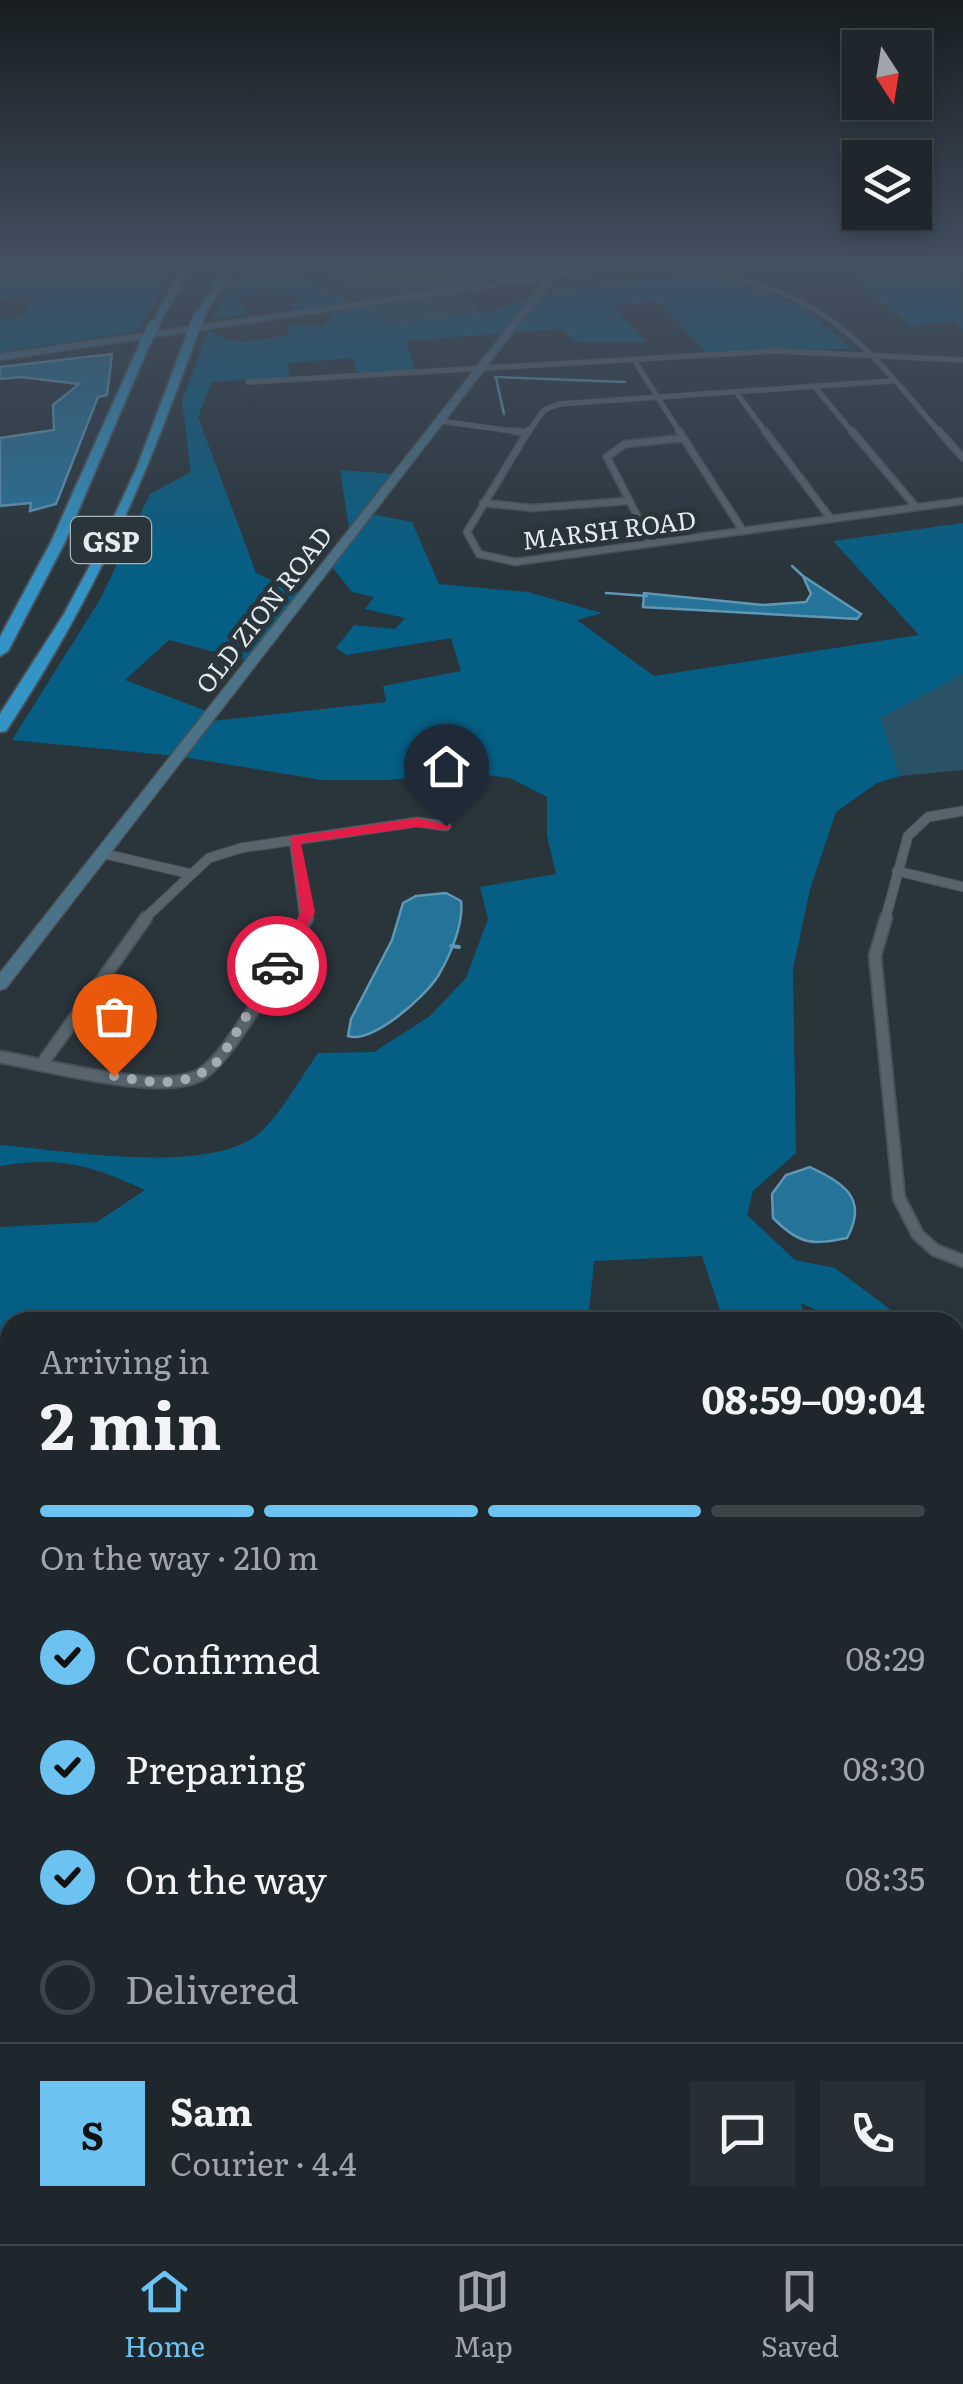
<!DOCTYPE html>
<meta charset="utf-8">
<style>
:root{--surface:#1f272c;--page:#272f34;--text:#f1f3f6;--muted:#a1a5a9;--line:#3c4448;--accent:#6cc3f2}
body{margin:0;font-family:Literata,serif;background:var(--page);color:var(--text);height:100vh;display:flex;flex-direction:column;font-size:38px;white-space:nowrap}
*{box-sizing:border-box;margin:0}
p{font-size:32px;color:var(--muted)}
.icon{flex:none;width:55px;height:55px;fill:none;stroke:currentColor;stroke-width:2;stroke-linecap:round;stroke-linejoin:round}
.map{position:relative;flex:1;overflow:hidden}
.panel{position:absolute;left:0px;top:1312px;width:965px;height:932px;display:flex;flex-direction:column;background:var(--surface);border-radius:30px 30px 0 0;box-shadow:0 5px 15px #0003,0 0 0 2px var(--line)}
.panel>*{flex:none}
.needle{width:65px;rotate:168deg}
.tools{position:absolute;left:842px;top:30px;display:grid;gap:20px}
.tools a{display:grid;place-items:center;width:90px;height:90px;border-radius:0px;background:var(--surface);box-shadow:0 5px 15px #0003,0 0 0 2px var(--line);font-size:50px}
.pin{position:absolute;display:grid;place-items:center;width:85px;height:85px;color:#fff;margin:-102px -42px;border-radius:50% 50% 50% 0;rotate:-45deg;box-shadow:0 0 10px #0007}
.pin .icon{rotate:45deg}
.courier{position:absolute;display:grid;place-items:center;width:100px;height:100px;margin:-50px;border:8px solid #e11d48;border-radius:50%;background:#fff;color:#222;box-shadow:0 2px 12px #0007}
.overview em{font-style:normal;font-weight:700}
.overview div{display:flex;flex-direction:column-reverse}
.overview{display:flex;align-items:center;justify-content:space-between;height:170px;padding:0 40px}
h1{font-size:65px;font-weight:700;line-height:75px}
.bar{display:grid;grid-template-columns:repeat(4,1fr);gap:15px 10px;align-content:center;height:120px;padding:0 40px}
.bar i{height:12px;border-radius:8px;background:var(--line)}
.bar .selected{background:var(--accent)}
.bar p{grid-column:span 4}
.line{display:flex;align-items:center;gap:25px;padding:0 40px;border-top:2px solid var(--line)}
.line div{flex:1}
.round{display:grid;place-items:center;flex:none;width:105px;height:105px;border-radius:0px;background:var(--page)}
ol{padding:0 40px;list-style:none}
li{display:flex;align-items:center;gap:30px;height:110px}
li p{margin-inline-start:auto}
li .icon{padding:10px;border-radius:50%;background:var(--accent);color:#111;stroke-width:4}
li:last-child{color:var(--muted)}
li i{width:55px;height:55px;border:5px solid var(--line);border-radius:50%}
.tabs{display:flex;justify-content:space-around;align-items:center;height:140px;border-top:2px solid var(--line);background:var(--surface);font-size:28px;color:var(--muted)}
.tabs a{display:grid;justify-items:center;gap:5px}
.tabs .selected{color:var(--accent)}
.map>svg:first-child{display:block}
.green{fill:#2a5267}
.forest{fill:#055f85}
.water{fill:#26739a;stroke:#5f97b4;stroke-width:2.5}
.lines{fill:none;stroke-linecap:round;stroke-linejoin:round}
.stream-far1{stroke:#5f97b4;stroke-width:2.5}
.stream{stroke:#5f97b4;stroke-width:4}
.street-far4-casing{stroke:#485157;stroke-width:6}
.street-far3-casing{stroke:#485157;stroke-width:9}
.street-far2-casing{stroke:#485157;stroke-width:11}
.street-far1-casing{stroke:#485157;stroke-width:15}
.street-casing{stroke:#485157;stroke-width:21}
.secondary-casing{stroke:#485157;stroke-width:3}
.highway-casing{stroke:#485157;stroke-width:4}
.street-far4{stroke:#57646c;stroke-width:5}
.street-far3{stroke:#57646c;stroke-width:6}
.street-far2{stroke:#57646c;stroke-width:9}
.street-far1{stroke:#57646c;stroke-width:11}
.street{stroke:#57646c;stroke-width:18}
.secondary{fill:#4c7287;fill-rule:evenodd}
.highway{fill:#3394c5;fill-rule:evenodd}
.highway-bridge-casing{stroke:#485157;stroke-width:12;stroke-linecap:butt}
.highway-bridge{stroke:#3394c5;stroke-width:11}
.route{fill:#e11d48}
.done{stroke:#a2abb0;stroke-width:10;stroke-dasharray:0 18}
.labels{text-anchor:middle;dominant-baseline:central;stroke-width:10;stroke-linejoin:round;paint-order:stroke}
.far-street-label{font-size:25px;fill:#e3ebef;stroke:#29343b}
.shield{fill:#29343b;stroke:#abb4b9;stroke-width:2.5}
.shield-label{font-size:28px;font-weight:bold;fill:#e3ebef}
</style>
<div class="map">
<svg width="963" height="2244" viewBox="0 0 963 2244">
<rect width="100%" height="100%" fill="#29343b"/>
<g class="green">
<polygon points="320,263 560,263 553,275 360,303"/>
<polygon points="458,290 480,311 389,325 364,304 425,297 441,301 435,293"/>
<polygon points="963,674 963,770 900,776 879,718"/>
<polygon points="0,1585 10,1585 10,1683 4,1687 0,1678"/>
</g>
<g class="forest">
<polygon points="20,263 177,263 137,331 0,352 0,320 21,317 34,296 0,299 0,271 23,266"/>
<path d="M244 263H318L308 277 321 289 352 302 296 310 289 305 304 301C291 293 277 294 262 288L236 300 250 314 212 319Z"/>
<polygon points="844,263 879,263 892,271 951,268 945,263 961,263 963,329 954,320 911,327 852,276 817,279 796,269"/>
<path d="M704 272 802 306 852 349 706 352 658 301 612 305 647 342H579L559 329 406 341 415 369 357 373 353 358 288 363 289 377 212 382 198 417 256 573 302 594 249 661 169 640 125 680 209 712 203 722 386 702 383 686 461 671 451 638 347 655 336 648 354 625 395 629 405 618 365 609 374 597 352 592 328 562 350 534 340 470 396 474 366 513 412 522 439 584 528 592 602 613 577 620 654 676 919 635 833 541 963 523V674L880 718 900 776 877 783 836 812 810 889 793 969 796 1153 753 1191 747 1215 795 1260 835 1268 907 1322H842L801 1303 805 1322H724L702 1256 594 1261 588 1322H10V1522H0V1227L97 1222 145 1190C91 1165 59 1156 0 1166V1145C64 1150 218 1178 264 1129 285 1107 301 1077 318 1053L374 1052 430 1016 466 978 488 919 480 887 556 874 547 836V797L510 778 463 772 388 780H322L177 756 12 740 101 598 150 494 191 472 182 401 208 331C239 348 256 340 291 334L287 329 293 324 322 326 334 315 329 309 364 304 390 325 496 310 538 294Z"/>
</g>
<g class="water">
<polygon points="112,354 107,395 98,397 56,504 30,511 31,503 0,506 0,438 54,430 53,405 79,384 20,377 0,379 0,367"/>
<polygon points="803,576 861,614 857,619 643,607 644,593 763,605 806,602 811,594"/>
<path d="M446 893 461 901C464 924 450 956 438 976 425 997 372 1044 348 1036L351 1019 392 940 403 903 416 896Z"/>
<path d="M810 1167C843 1183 869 1198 847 1238 811 1245 800 1245 773 1218L772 1194 786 1175Z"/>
</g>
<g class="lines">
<g class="stream-far1">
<polyline points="932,263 936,263"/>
<polyline points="495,377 625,382"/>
<polyline points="496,378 504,414"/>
<polyline points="792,566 803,576"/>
<polyline points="606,593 647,596"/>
</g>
<polyline class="stream" points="451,946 459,947"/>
<defs>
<g id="street-far4">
<path d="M642 263C699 269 764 279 814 309 864 339 903 390 941 434"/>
<polyline points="634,360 681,434"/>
<polyline points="248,382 775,351 963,360"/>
<polyline points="814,386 854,434"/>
<polyline points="736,392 767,434"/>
<polyline points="440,421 527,433"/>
<polyline points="527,434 544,410 559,404 891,381"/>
</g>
<g id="street-far3">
<polyline points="514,431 527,433"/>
<polyline points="528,431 467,532 479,554 515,562 963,501"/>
<polyline points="679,431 743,531"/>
<polyline points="765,431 831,519"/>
<polyline points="852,431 916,507"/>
<polyline points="939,431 963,458"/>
<polyline points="483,503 533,508 627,501"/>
<polyline points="651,543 607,457 625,444 683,438"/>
</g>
<g id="street-far2">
<polyline points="294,840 305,920"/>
<polyline points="101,853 191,874"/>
<polyline points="897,871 963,887"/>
<polyline points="143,920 209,858 241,848 417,822 446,826"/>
<polyline points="885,920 908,836 928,817 963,811"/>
</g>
<g id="street-far1">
<polyline points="886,918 875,956 899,1198 918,1235 935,1250 963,1261"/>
<path d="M0 1057C47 1065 157 1095 198 1076 230 1061 286 952 307 918"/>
<polyline points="42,1064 146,918"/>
</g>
<polyline id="street" points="955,1808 963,1808"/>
<g id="secondary">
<polygon points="559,263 567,263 559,273 629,263 645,263 555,278 6,988 0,990 0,973 546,279 0,360 0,354 550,274"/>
<rect x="955" y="1527" width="8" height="22"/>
<polygon points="10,1537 10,1559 0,1560 0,1538"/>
<polygon points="0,1775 10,1781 10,1823 0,1817"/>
<polygon points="189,2235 221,2235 224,2244 193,2244"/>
</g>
<g id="highway">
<polygon points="184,263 194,263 159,325 150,327"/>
<polygon points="226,263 236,263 204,316 196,316"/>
<path d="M191 334 196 337C144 484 93 600 6 731L0 732V714L64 614 102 543 137 467 186 337Z"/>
<polygon points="145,340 150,343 65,542 8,651 0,656 0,637 51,542 140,343"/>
</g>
</defs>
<use href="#street-far4" class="street-far4-casing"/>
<use href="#street-far3" class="street-far3-casing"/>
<use href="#street-far2" class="street-far2-casing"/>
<use href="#street-far1" class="street-far1-casing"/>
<use href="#street" class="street-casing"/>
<use href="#secondary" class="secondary-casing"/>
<use href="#highway" class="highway-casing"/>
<use href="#street-far4" class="street-far4"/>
<use href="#street-far3" class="street-far3"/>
<use href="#street-far2" class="street-far2"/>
<use href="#street-far1" class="street-far1"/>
<use href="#street" class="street"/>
<use href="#secondary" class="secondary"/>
<use href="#highway" class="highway"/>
<defs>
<g id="highway-bridge">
<polyline points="191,337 200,314"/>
<polyline points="145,343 154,325"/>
</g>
</defs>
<use href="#highway-bridge" class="highway-bridge-casing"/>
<use href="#highway-bridge" class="highway-bridge"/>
</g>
<linearGradient id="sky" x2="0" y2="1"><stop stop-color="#171d20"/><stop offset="0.46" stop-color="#435060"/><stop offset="1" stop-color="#435060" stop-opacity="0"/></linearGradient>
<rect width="963" height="577" fill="url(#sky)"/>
<polygon class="route" points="417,818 452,826 446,830 417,827 301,843 315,912 283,969 272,969 270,966 301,912 290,837"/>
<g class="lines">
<path class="done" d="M114 1076C153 1083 189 1090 220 1059L277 966"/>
</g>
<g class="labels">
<g class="far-street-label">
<text transform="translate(609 529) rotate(-7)">MARSH ROAD</text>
<text transform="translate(263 609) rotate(-52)">OLD ZION ROAD</text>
</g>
<rect class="shield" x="71" y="517" width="80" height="46" rx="8"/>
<g class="shield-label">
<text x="111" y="540">GSP</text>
</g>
</g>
</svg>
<div class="tools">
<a><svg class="needle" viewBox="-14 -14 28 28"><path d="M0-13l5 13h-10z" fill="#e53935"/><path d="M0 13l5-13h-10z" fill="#a1a5a9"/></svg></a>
<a><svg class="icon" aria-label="layers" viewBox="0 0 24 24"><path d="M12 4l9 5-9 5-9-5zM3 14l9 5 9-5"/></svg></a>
</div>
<div class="pin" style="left:114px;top:1076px;background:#ea580c"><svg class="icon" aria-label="bag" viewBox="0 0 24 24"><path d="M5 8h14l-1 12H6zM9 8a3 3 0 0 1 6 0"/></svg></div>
<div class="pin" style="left:446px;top:826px;background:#1f2937"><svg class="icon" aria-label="home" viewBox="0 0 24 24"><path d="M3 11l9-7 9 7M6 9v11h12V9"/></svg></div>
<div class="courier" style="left:277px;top:966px"><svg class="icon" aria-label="car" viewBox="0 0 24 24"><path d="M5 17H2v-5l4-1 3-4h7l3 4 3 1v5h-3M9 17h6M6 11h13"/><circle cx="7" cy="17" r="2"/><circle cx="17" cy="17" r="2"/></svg></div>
<section class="panel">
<div class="overview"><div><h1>2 min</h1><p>Arriving in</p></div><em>08:59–09:04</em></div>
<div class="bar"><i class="selected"></i><i class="selected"></i><i class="selected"></i><i></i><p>On the way · 210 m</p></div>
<ol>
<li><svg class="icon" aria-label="check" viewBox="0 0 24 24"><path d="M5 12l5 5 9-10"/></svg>Confirmed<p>08:29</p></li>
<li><svg class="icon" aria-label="check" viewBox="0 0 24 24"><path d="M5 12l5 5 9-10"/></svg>Preparing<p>08:30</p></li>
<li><svg class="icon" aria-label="check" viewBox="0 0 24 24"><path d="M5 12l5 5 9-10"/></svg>On the way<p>08:35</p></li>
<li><i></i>Delivered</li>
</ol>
<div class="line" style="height:180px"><b class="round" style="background:var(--accent);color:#111">S</b><div><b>Sam</b><p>Courier · 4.4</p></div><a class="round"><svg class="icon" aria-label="chat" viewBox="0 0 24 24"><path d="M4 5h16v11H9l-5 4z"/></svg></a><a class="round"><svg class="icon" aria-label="phone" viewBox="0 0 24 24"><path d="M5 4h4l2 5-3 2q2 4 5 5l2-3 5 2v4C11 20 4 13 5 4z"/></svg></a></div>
</section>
</div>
<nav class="tabs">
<a class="selected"><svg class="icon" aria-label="home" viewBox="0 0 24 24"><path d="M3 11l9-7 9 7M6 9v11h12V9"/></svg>Home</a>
<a><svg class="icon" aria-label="map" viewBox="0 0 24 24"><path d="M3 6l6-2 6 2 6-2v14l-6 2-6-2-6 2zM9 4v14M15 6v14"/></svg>Map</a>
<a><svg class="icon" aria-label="saved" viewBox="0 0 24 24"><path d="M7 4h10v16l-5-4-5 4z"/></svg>Saved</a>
</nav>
